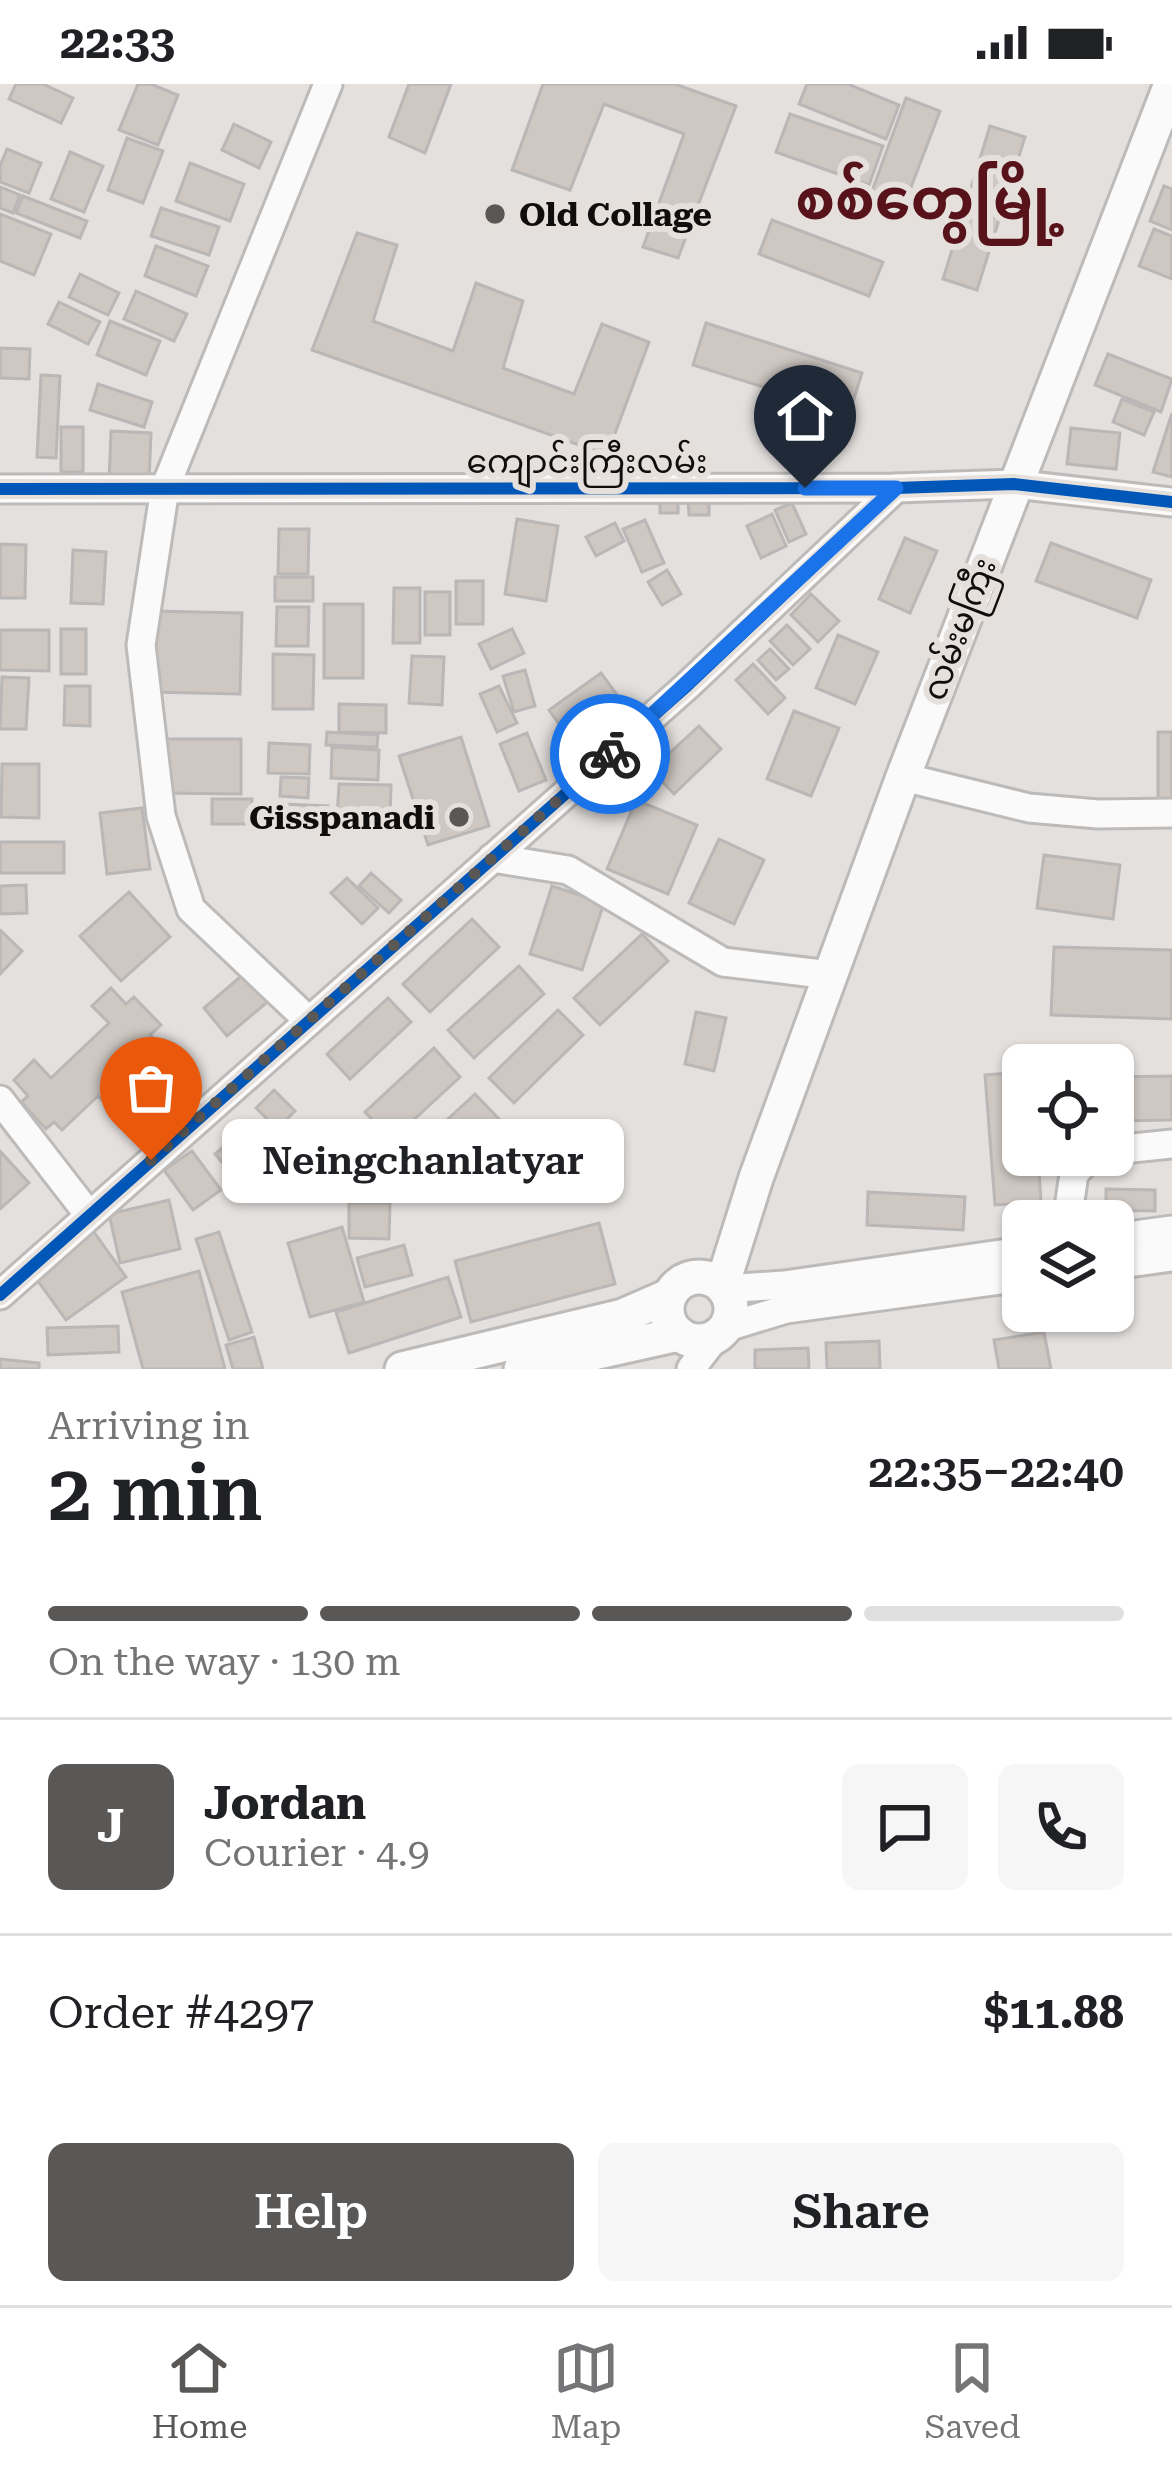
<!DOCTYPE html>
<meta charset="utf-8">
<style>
:root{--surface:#fff;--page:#f6f6f6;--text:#202124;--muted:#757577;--line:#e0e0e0;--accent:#5a5856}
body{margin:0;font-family:"Roboto Serif","Noto Sans Myanmar",serif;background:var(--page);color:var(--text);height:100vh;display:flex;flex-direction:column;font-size:45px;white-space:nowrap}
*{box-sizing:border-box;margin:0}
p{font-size:39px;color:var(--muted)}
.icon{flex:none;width:66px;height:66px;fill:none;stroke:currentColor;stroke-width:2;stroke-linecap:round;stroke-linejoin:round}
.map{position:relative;height:1285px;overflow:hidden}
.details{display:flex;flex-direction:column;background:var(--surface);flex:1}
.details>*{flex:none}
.fabs{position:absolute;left:1002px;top:960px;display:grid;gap:24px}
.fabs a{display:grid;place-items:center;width:132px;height:132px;border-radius:18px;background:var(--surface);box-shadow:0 3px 9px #0004;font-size:60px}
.pin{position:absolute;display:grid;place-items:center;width:102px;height:102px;color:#fff;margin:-123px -51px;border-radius:50% 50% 50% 0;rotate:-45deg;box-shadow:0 0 12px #0007}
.pin .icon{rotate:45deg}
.courier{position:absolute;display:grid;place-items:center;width:120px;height:120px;margin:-60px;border:9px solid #1a73e8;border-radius:50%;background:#fff;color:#222;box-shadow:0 3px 15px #0007}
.bubble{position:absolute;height:84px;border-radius:18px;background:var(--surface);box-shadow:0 3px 9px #0004;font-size:39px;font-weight:600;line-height:84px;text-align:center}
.summary em{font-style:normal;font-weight:600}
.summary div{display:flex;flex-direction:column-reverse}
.summary{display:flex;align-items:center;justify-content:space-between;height:204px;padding:0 48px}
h1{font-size:78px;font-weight:600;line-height:90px}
.bar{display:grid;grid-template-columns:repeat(4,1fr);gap:18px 12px;align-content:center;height:144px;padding:0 48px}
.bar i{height:15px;border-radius:9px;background:var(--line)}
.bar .selected{background:var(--accent)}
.bar p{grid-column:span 4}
.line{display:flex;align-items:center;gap:30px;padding:0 48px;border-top:3px solid var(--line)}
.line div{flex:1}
.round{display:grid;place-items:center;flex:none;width:126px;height:126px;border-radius:18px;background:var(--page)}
.button{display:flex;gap:24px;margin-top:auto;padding:24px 48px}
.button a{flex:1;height:138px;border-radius:18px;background:var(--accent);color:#fff;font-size:48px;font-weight:600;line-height:138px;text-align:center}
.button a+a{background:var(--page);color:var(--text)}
.status{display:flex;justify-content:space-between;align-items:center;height:84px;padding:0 60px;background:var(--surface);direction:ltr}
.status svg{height:33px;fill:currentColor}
.menu{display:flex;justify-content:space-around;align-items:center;height:168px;border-top:3px solid var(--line);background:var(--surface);font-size:33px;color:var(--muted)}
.menu a{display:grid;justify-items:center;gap:6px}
.menu .selected{color:var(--accent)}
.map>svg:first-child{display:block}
.building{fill:#cec7c2;stroke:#bab7b6;stroke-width:3}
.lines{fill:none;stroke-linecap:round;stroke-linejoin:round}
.minor-casing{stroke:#bdbbba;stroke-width:33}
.major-casing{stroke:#bdbbba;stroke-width:39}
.minor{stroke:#fbfafa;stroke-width:27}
.major{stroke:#fbfafa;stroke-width:33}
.cycleway-casing{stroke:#e5e0dc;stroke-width:20}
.cycleway{stroke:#0057b8;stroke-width:12}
.done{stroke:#5a5856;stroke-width:12;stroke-dasharray:0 21.6}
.route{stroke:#1a73e8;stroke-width:15}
.poi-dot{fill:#5a5856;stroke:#e5e0dc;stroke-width:4.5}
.labels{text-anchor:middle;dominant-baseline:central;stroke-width:12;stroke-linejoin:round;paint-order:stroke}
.poi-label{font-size:33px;font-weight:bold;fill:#100e0d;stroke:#e5e0dc;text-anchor:start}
.street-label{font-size:33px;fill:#100e0d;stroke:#e5e0dc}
.town-label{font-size:57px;font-weight:bold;fill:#57121a;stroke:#e5e0dc}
</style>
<div class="status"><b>22:33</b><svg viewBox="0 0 49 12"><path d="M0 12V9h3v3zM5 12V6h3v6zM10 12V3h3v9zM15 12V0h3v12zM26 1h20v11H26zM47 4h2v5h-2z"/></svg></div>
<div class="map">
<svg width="1172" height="1285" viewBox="0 0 1172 1285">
<rect width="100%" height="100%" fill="#e3e0de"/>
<g class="building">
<polygon points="16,0 43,0 73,14 61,39 9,15"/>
<polygon points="138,0 151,0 178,11 158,61 119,46"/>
<polygon points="409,0 451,0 425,69 389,53"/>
<polygon points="543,0 675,0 736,22 678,174 643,163 684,50 604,20 570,106 512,86"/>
<polygon points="807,0 848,0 899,21 886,55 799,20"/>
<polygon points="906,14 940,27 905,119 872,107"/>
<polygon points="790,30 883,62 869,101 776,68"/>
<polygon points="234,40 271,58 259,84 222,66"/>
<polygon points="990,42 1025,53 977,206 943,195"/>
<polygon points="127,54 163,67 143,119 108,106"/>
<polygon points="7,65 41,79 29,109 0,98 0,82"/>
<polygon points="70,68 103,82 84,128 51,115"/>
<polygon points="190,79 244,100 230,137 176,117"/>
<polygon points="1164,102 1172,105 1172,146 1150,137"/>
<polygon points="0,103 20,111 13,129 0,124"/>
<polygon points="23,112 87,137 80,154 16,129"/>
<polygon points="161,124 219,143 209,171 151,152"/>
<polygon points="0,130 51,150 34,191 0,177"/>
<polygon points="772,136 883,178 869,212 759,170"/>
<polygon points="1154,145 1172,152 1172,195 1139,182"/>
<polygon points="357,149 397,161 373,237 453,267 476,199 523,217 503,284 574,310 602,240 649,258 607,371 312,266"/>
<polygon points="156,162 208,182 196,212 145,192"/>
<polygon points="80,190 119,209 108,231 69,213"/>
<polygon points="136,207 187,230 174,257 124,235"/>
<polygon points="59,218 100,238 88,260 48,240"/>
<polygon points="110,237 160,257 146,291 97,271"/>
<polygon points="706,239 862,289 849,330 693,281"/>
<polygon points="0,264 30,265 29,295 0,294"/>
<polygon points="1108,270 1172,295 1161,328 1095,301"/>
<polygon points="41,291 60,292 56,374 37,373"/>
<polygon points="98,300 152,318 144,343 90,326"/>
<polygon points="1122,315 1154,328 1144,351 1113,338"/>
<polygon points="1172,329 1172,393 1153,388"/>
<rect x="61" y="343" width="22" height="45"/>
<polygon points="1071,344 1120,349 1116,385 1067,380"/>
<polygon points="111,347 151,349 149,398 109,397"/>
<rect x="660" y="413" width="18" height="16"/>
<polygon points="709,414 709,431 689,431 688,415"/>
<polygon points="792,419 806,450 789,458 775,426"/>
<polygon points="772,430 786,462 761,474 747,442"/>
<polygon points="517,435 558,442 546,517 505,510"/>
<polygon points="645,436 664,479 642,488 623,445"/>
<polygon points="615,439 624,457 596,472 586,453"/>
<polygon points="279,445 309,445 308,490 278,490"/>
<polygon points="905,454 937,467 910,529 879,515"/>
<polygon points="1051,459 1151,496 1137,534 1036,497"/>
<polygon points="0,460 26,461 25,514 0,514"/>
<polygon points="73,466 106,468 103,520 71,519"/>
<polygon points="667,486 681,510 662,521 648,498"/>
<rect x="275" y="493" width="38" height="24"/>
<rect x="456" y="497" width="27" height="43"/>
<polygon points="394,504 420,504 420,559 393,559"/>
<rect x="425" y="508" width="25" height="43"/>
<polygon points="811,510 839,537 818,558 791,531"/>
<rect x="324" y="520" width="39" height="74"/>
<polygon points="277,523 309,523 308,562 276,562"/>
<polygon points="153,527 242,529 240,610 151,608"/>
<polygon points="787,541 810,565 793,581 770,557"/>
<rect x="61" y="545" width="25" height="45"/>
<polygon points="512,545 524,569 491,585 479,560"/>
<polygon points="0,546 49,546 49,587 0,586"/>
<polygon points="838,551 878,568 855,620 816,604"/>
<polygon points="770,565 789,585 776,596 758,576"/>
<polygon points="273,570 314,571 313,625 273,625"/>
<polygon points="412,572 444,573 442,621 409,619"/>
<polygon points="753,580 785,614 768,630 736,596"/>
<polygon points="525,586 535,622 514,628 503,592"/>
<polygon points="601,589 631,630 578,667 549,626"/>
<polygon points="2,593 29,594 26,645 0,645"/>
<polygon points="65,602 90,602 90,642 64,641"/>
<polygon points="499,602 517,639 497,648 480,610"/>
<polygon points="339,620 386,621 386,649 339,648"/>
<polygon points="794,627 839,644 811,712 767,695"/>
<polygon points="699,642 721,665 674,710 651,686"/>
<polygon points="327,648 378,651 377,663 326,661"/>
<rect x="1158" y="648" width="14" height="74"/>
<polygon points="527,649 546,696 519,707 500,660"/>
<polygon points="461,653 489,742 428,761 399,672"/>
<polygon points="161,655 241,655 241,710 160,709"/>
<polygon points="269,659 310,661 309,690 268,689"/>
<polygon points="332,663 379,666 378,696 331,694"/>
<polygon points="2,680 39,680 39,734 1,733"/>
<polygon points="281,693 309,694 308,714 280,712"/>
<polygon points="339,700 391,701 390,735 337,733"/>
<polygon points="212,715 252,715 251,740 212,740"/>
<polygon points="636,716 697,741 668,810 607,785"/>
<polygon points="282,720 328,722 328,748 281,747"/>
<polygon points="142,724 150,785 107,790 100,729"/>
<polygon points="719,755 764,776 734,840 689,819"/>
<rect x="0" y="758" width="64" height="31"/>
<polygon points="1044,771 1120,781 1113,835 1037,824"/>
<polygon points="371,789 401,816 389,829 359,802"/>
<polygon points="347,794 378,824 362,840 331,809"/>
<polygon points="26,801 27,829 0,830 0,802"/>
<polygon points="552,802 604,819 582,886 530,870"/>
<polygon points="129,808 170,853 121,897 80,852"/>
<polygon points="472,835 499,863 430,928 403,900"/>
<polygon points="0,846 22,867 0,890"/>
<polygon points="642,850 668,877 600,941 574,914"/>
<polygon points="1054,863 1172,866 1172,935 1051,931"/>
<polygon points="519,882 544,910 474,974 448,946"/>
<polygon points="247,887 271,915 227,952 204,924"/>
<polygon points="111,904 126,920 134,913 161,941 150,951 159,959 123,994 128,1000 106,1020 98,1012 62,1046 54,1038 46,1045 21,1018 28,1012 14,996 34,976 51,994 109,939 92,922"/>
<polygon points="388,914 411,938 350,995 327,970"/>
<polygon points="558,926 583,951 514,1019 489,994"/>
<polygon points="696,928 726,934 714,987 685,980"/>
<polygon points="434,964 460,993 392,1056 365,1028"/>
<polygon points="1023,988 1023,1071 1038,1071 1041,1118 995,1121 985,991"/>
<polygon points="1172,992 1172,1036 1113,1037 1113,993"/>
<polygon points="274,1006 295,1027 277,1045 256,1024"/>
<polygon points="475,1010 499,1035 418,1111 394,1085"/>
<polygon points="253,1038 275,1065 237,1096 215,1070"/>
<polygon points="329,1040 332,1083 304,1084 302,1042"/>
<polygon points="0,1067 29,1099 0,1125"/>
<polygon points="192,1067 221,1106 193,1126 164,1086"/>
<polygon points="1106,1105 1155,1106 1155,1127 1106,1126"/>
<polygon points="868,1108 965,1113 963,1146 867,1141"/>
<polygon points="169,1116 180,1165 120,1179 109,1130"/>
<polygon points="349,1119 390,1119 389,1155 349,1154"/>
<polygon points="599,1139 615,1200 471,1238 455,1177"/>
<polygon points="342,1143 364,1218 310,1233 288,1159"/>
<polygon points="94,1148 126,1193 66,1236 33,1190"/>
<polygon points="219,1148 252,1248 229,1256 196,1155"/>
<polygon points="404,1161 412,1191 365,1203 357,1174"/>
<polygon points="199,1187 225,1285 143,1285 122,1208"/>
<polygon points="448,1193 461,1233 349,1269 336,1228"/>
<polygon points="118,1242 119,1268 48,1271 47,1244"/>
<polygon points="1044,1248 1051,1285 999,1285 994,1256"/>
<polygon points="254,1253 263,1285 233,1285 226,1261"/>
<polygon points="879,1257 880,1285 827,1285 826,1259"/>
<polygon points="808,1264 809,1285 755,1285 755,1266"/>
<polygon points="0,1275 39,1279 39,1285 0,1285"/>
</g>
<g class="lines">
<defs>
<g id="minor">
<polyline points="0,405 896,404 1014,400 1172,418"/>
<polyline points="903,693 1029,724 1098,730 1172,729"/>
<polyline points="492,774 568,786 723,878 830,891"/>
<polyline points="308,936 191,825 161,732 141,561 165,404 328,0"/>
<polyline points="0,1016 89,1131"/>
<polyline points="1113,1066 1172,1060"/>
<polyline points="1067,1137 1074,1090 1091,1071"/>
<polyline points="1113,1154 1172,1146"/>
<polyline points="1113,1181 1172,1173"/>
<polyline points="724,1205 784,1201 1023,1167"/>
<polyline points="0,1211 687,602 896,404"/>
<polyline points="724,1244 786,1225 1023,1193"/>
<polyline points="691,1285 716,1252"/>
</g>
<g id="major">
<circle cx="699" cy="1225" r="32"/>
<polyline points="722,1202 756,1094 903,693 1171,0"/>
<polyline points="402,1285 623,1232 669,1212"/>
<polyline points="521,1285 679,1250"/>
</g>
</defs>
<use href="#minor" class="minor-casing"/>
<use href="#major" class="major-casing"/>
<use href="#minor" class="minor"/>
<use href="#major" class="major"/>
<defs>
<g id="cycleway">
<polyline points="0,405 896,404 1014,400 1172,418"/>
<polyline points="0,1211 687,602 896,404"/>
</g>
</defs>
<use href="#cycleway" class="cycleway-casing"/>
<use href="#cycleway" class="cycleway"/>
</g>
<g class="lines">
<polyline class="done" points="151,1076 610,670"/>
<polyline class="route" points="610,670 896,404 805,404"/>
</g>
<g class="poi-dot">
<circle cx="495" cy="130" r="12"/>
<circle cx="459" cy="733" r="12"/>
</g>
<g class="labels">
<g class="poi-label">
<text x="519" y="130">Old Collage</text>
<text x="435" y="733" text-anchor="end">Gisspanadi</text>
</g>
<g class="street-label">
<text x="587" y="377">ကျောင်းကြီးလမ်း</text>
<text transform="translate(959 545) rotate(-69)">လမ်းမကြီး</text>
</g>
<g class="town-label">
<text x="930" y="115">စစ်တွေမြို့</text>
</g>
</g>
</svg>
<div class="fabs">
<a><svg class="icon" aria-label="locate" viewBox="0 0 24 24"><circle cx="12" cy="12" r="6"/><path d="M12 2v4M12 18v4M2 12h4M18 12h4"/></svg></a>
<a><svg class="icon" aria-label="layers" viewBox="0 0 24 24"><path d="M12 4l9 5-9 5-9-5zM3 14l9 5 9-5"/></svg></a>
</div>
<div class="pin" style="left:151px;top:1076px;background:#ea580c"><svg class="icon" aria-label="bag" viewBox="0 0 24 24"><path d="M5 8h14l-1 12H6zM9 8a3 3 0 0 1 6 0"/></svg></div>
<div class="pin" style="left:805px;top:404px;background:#1f2937"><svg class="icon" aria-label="home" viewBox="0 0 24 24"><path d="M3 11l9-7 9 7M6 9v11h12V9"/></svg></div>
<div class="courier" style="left:610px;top:670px"><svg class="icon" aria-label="bike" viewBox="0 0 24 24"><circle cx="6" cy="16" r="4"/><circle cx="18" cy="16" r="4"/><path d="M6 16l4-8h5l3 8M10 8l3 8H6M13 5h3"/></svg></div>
<div class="bubble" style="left:222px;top:1035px;width:402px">Neingchanlatyar</div>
</div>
<section class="details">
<div class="summary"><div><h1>2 min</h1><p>Arriving in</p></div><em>22:35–22:40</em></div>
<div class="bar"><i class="selected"></i><i class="selected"></i><i class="selected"></i><i></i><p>On the way · 130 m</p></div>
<div class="line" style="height:216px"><b class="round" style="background:var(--accent);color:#fff">J</b><div><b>Jordan</b><p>Courier · 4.9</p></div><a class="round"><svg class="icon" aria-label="chat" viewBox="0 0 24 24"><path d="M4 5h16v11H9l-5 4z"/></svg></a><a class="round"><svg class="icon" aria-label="phone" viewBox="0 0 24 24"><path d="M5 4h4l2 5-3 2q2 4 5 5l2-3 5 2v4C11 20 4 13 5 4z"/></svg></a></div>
<div class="line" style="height:156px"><div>Order #4297</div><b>$11.88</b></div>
<div class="button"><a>Help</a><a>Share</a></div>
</section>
<nav class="menu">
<a class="selected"><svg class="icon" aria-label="home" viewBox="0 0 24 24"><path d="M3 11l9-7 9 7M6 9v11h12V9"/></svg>Home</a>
<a><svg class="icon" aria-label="map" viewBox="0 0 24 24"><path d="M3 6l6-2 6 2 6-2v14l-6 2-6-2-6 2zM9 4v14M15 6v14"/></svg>Map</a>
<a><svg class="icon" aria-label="saved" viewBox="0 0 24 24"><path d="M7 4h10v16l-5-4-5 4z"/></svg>Saved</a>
</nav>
